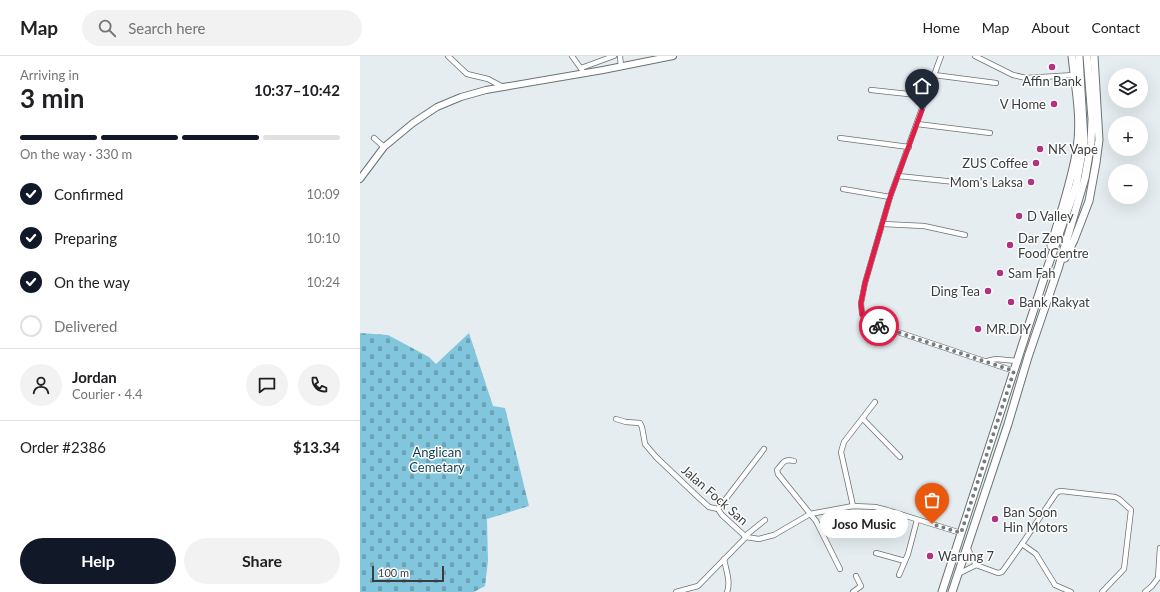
<!DOCTYPE html>
<meta charset="utf-8">
<style>
:root{--surface:#fff;--page:#f2f2f2;--text:#202124;--muted:#757577;--line:#e0e0e0;--accent:#111827}
body{margin:0;font-family:Lato,sans-serif;background:var(--page);color:var(--text);height:100vh;display:flex;flex-direction:column;font-size:15px;white-space:nowrap}
*{box-sizing:border-box;margin:0}
p{font-size:13px;color:var(--muted)}
.icon{flex:none;width:22px;height:22px;fill:none;stroke:currentColor;stroke-width:2;stroke-linecap:round;stroke-linejoin:round}
.map{position:relative;flex:1;overflow:hidden}
.drawer{display:flex;flex-direction:column;background:var(--surface);width:360px}
.drawer>*{flex:none}
.tools{position:absolute;left:748px;top:12px;display:grid;gap:8px}
.tools a{display:grid;place-items:center;width:40px;height:40px;border-radius:50%;background:var(--surface);box-shadow:0 4px 16px #0002;font-size:20px}
.scale{position:absolute;left:12px;bottom:10px;width:72px;box-sizing:border-box;padding-left:4px;border:2px solid #3a3d3e;border-top:0;font-size:11px;line-height:14px;white-space:nowrap;color:#3a3d3e;-webkit-text-stroke:3px #fff;paint-order:stroke}
.pin{position:absolute;display:grid;place-items:center;width:34px;height:34px;color:#fff;margin:-41px -17px;border-radius:50% 50% 50% 0;rotate:-45deg;box-shadow:0 0 4px #0007}
.pin .icon{rotate:45deg}
.courier{position:absolute;display:grid;place-items:center;width:40px;height:40px;margin:-20px;border:3px solid #e11d48;border-radius:50%;background:#fff;color:#222;box-shadow:0 1px 5px #0007}
.bubble{position:absolute;height:28px;border-radius:14px;background:var(--surface);box-shadow:0 4px 16px #0002;font-size:13px;font-weight:700;line-height:28px;text-align:center}
.head em{font-style:normal;font-weight:700}
.head div{display:flex;flex-direction:column-reverse}
.head{display:flex;align-items:center;justify-content:space-between;height:68px;padding:0 20px}
h1{font-size:26px;font-weight:700;line-height:30px}
.bar{display:grid;grid-template-columns:repeat(4,1fr);gap:6px 4px;align-content:center;height:48px;padding:0 20px}
.bar i{height:5px;border-radius:3px;background:var(--line)}
.bar .on{background:var(--accent)}
.bar p{grid-column:span 4}
.line{display:flex;align-items:center;gap:10px;padding:0 20px;border-top:1px solid var(--line)}
.line div{flex:1}
.round{display:grid;place-items:center;flex:none;width:42px;height:42px;border-radius:21px;background:var(--page)}
ol{padding:0 20px;list-style:none}
li{display:flex;align-items:center;gap:12px;height:44px}
li p{margin-inline-start:auto}
li .icon{padding:4px;border-radius:50%;background:var(--accent);color:#fff;stroke-width:4}
li:last-child{color:var(--muted)}
li i{width:22px;height:22px;border:2px solid var(--line);border-radius:50%}
.button{display:flex;gap:8px;margin-top:auto;padding:8px 20px}
.button a{flex:1;height:46px;border-radius:24px;background:var(--accent);color:#fff;font-size:16px;font-weight:700;line-height:46px;text-align:center}
.button a+a{background:var(--page);color:var(--text)}
header{display:flex;align-items:center;gap:24px;box-sizing:border-box;height:56px;padding:0 20px;background:var(--surface);border-bottom:1px solid var(--line)}
header strong{font-size:19px}
nav{display:flex;gap:22px;margin-inline-start:auto;font-size:14px}
.search{width:280px;height:36px;background:var(--page);display:flex;align-items:center;gap:10px;box-sizing:border-box;padding:0 14px;border-radius:22px;color:var(--muted);font-size:15px}
main{display:flex;flex:1;min-height:0}
.map>svg:first-child{display:block}
.cemetery{fill:url(#cemetery-stones)}
.lines{fill:none;stroke-linecap:round;stroke-linejoin:round}
.minor-casing{stroke:#6b7274;stroke-width:6}
.major-casing{stroke:#6b7274;stroke-width:8}
.highway-casing{stroke:#6b7274;stroke-width:9}
.minor{stroke:#fff;stroke-width:4.5}
.major{stroke:#fff;stroke-width:6}
.highway{stroke:#fff;stroke-width:7}
.done{stroke:#767b7c;stroke-width:4;stroke-dasharray:0 7.2}
.route{stroke:#e11d48;stroke-width:5}
.poi-dot{fill:#b13280;stroke:#fff;stroke-width:1.5}
.labels{text-anchor:middle;dominant-baseline:central;stroke-width:3;stroke-linejoin:round;paint-order:stroke}
.poi-label{font-size:13px;fill:#3a3d3e;stroke:#fff;text-anchor:start}
.park-label{font-size:13px;fill:#0d3e4d;stroke:#fff}
.street-label{font-size:13px;fill:#3a3d3e;stroke:#fff}
</style>
<header>
<strong>Map</strong>
<div class="search"><svg class="icon" aria-label="search" viewBox="0 0 24 24"><circle cx="10" cy="10" r="6"/><path d="M15 15l6 6"/></svg>Search here</div>
<nav><a>Home</a><a>Map</a><a>About</a><a>Contact</a></nav>
</header>
<main>
<section class="drawer">
<div class="head"><div><h1>3 min</h1><p>Arriving in</p></div><em>10:37–10:42</em></div>
<div class="bar"><i class="on"></i><i class="on"></i><i class="on"></i><i></i><p>On the way · 330 m</p></div>
<ol>
<li><svg class="icon" aria-label="check" viewBox="0 0 24 24"><path d="M5 12l5 5 9-10"/></svg>Confirmed<p>10:09</p></li>
<li><svg class="icon" aria-label="check" viewBox="0 0 24 24"><path d="M5 12l5 5 9-10"/></svg>Preparing<p>10:10</p></li>
<li><svg class="icon" aria-label="check" viewBox="0 0 24 24"><path d="M5 12l5 5 9-10"/></svg>On the way<p>10:24</p></li>
<li><i></i>Delivered</li>
</ol>
<div class="line" style="height:72px"><a class="round"><svg class="icon" aria-label="person" viewBox="0 0 24 24"><circle cx="12" cy="8" r="4"/><path d="M4 21q1-7 8-7t8 7"/></svg></a><div><b>Jordan</b><p>Courier · 4.4</p></div><a class="round"><svg class="icon" aria-label="chat" viewBox="0 0 24 24"><path d="M4 5h16v11H9l-5 4z"/></svg></a><a class="round"><svg class="icon" aria-label="phone" viewBox="0 0 24 24"><path d="M5 4h4l2 5-3 2q2 4 5 5l2-3 5 2v4C11 20 4 13 5 4z"/></svg></a></div>
<div class="line" style="height:52px"><div>Order #2386</div><b>$13.34</b></div>
<div class="button"><a>Help</a><a>Share</a></div>
</section>
<div class="map">
<svg width="800" height="536" viewBox="0 0 800 536">
<defs>
<pattern id="cemetery-stones" width="16" height="16" patternUnits="userSpaceOnUse"><rect width="16" height="16" fill="#82c6de"/><path d="M2 7V4a2 2 0 0 1 4 0v3zM10 15v-3a2 2 0 0 1 4 0v3z" fill="#6ba2b5"/></pattern>
</defs>
<rect width="100%" height="100%" fill="#e5edf0"/>
<polygon class="cemetery" points="0,277 28,279 69,301 76,308 109,277 133,350 145,352 169,450 127,463 128,505 125,530 114,536 0,536"/>
<g class="lines">
<defs>
<g id="minor">
<polyline points="88,0 107,18 128,23 143,31"/>
<polyline points="212,0 222,14"/>
<polyline points="260,0 261,11"/>
<polyline points="581,0 530,141 505,227 501,247 502,258 506,264 511,267 654,315"/>
<polyline points="615,0 653,19 666,22 714,19"/>
<polyline points="221,12 254,0"/>
<polyline points="574,19 636,27"/>
<polyline points="511,34 567,40"/>
<polyline points="557,68 630,77"/>
<polyline points="14,82 24,91"/>
<polyline points="480,82 549,91"/>
<polyline points="538,120 605,127"/>
<polyline points="483,133 530,141"/>
<polyline points="523,168 564,170 605,179"/>
<polyline points="627,305 636,303 657,305"/>
<polyline points="256,363 266,366 280,367 282,371 285,388 296,401 338,441 349,451 358,453 362,459 386,481 399,483 414,479 450,458 493,450 515,451 527,454 601,477"/>
<polyline points="503,363 540,401"/>
<path d="M434 405C424 402 423 407 417 414L418 418 456 465 480 513"/>
<polyline points="493,450 481,396 484,386 515,346"/>
<polyline points="358,453 404,393"/>
<polyline points="385,480 405,464"/>
<polyline points="662,488 676,498 695,529 711,536"/>
<polyline points="607,491 616,509 638,517 642,516 662,488 697,436 701,435 755,441 759,443 771,454 764,513 742,536"/>
<polyline points="516,497 545,505"/>
<path d="M364 503C366 514 371 526 367 536"/>
<polyline points="598,518 616,509"/>
<polyline points="539,519 548,498 557,464"/>
<polyline points="316,536 338,530 386,481"/>
<polyline points="493,536 501,530 496,520"/>
<polyline points="785,536 792,530 798,522 800,492"/>
</g>
<polyline id="major" points="0,123 24,91 53,67 77,51 101,41 126,34 243,14 313,0"/>
<g id="highway">
<path d="M691 190C700 158 712 125 717 92 722 62 715 30 712 0"/>
<polyline points="705,202 714,184 729,145 736,107 739,84 734,0"/>
<polyline points="582,536 688,210 716,130 724,85 719,0"/>
<polyline points="592,536 648,368 668,301 698,213 725,122 731,87 732,63 727,0"/>
</g>
</defs>
<use href="#minor" class="minor-casing"/>
<use href="#major" class="major-casing"/>
<use href="#highway" class="highway-casing"/>
<use href="#minor" class="minor"/>
<use href="#major" class="major"/>
<use href="#highway" class="highway"/>
</g>
<g class="lines">
<polyline class="done" points="519,270 654,315 601,477 572,468"/>
<polyline class="route" points="519,270 506,264 502,258 501,247 505,227 530,141 562,54"/>
</g>
<g class="poi-dot">
<circle cx="692" cy="11" r="4"/>
<circle cx="694" cy="48" r="4"/>
<circle cx="680" cy="93" r="4"/>
<circle cx="676" cy="107" r="4"/>
<circle cx="671" cy="126" r="4"/>
<circle cx="659" cy="160" r="4"/>
<circle cx="650" cy="189" r="4"/>
<circle cx="640" cy="217" r="4"/>
<circle cx="628" cy="235" r="4"/>
<circle cx="651" cy="246" r="4"/>
<circle cx="618" cy="273" r="4"/>
<circle cx="635" cy="463" r="4"/>
<circle cx="570" cy="500" r="4"/>
</g>
<g class="labels">
<g class="poi-label">
<text x="692" y="25" text-anchor="middle">Affin Bank</text>
<text x="686" y="48" text-anchor="end">V Home</text>
<text x="688" y="93">NK Vape</text>
<text x="668" y="107" text-anchor="end">ZUS Coffee</text>
<text x="663" y="126" text-anchor="end">Mom's Laksa</text>
<text x="667" y="160">D Valley</text>
<text x="658" y="182">Dar Zen<tspan x="658" dy="15">Food Centre</tspan></text>
<text x="648" y="217">Sam Fah</text>
<text x="620" y="235" text-anchor="end">Ding Tea</text>
<text x="659" y="246">Bank Rakyat</text>
<text x="626" y="273">MR.DIY</text>
<text x="643" y="456">Ban Soon<tspan x="643" dy="15">Hin Motors</tspan></text>
<text x="578" y="500">Warung 7</text>
</g>
<g class="park-label">
<text x="77" y="396">Anglican<tspan x="77" dy="15">Cemetary</tspan></text>
</g>
<g class="street-label">
<text transform="translate(355 439) rotate(41)">Jalan Fock San</text>
</g>
</g>
</svg>
<div class="tools">
<a><svg class="icon" aria-label="layers" viewBox="0 0 24 24"><path d="M12 4l9 5-9 5-9-5zM3 14l9 5 9-5"/></svg></a>
<a>+</a>
<a>−</a>
</div>
<div class="scale">100 m</div>
<div class="pin" style="left:572px;top:468px;background:#ea580c"><svg class="icon" aria-label="bag" viewBox="0 0 24 24"><path d="M5 8h14l-1 12H6zM9 8a3 3 0 0 1 6 0"/></svg></div>
<div class="pin" style="left:562px;top:54px;background:#1f2937"><svg class="icon" aria-label="home" viewBox="0 0 24 24"><path d="M3 11l9-7 9 7M6 9v11h12V9"/></svg></div>
<div class="courier" style="left:519px;top:270px"><svg class="icon" aria-label="bike" viewBox="0 0 24 24"><circle cx="6" cy="16" r="4"/><circle cx="18" cy="16" r="4"/><path d="M6 16l4-8h5l3 8M10 8l3 8H6M13 5h3"/></svg></div>
<div class="bubble" style="left:460px;top:454px;width:88px">Joso Music</div>
</div>
</main>
